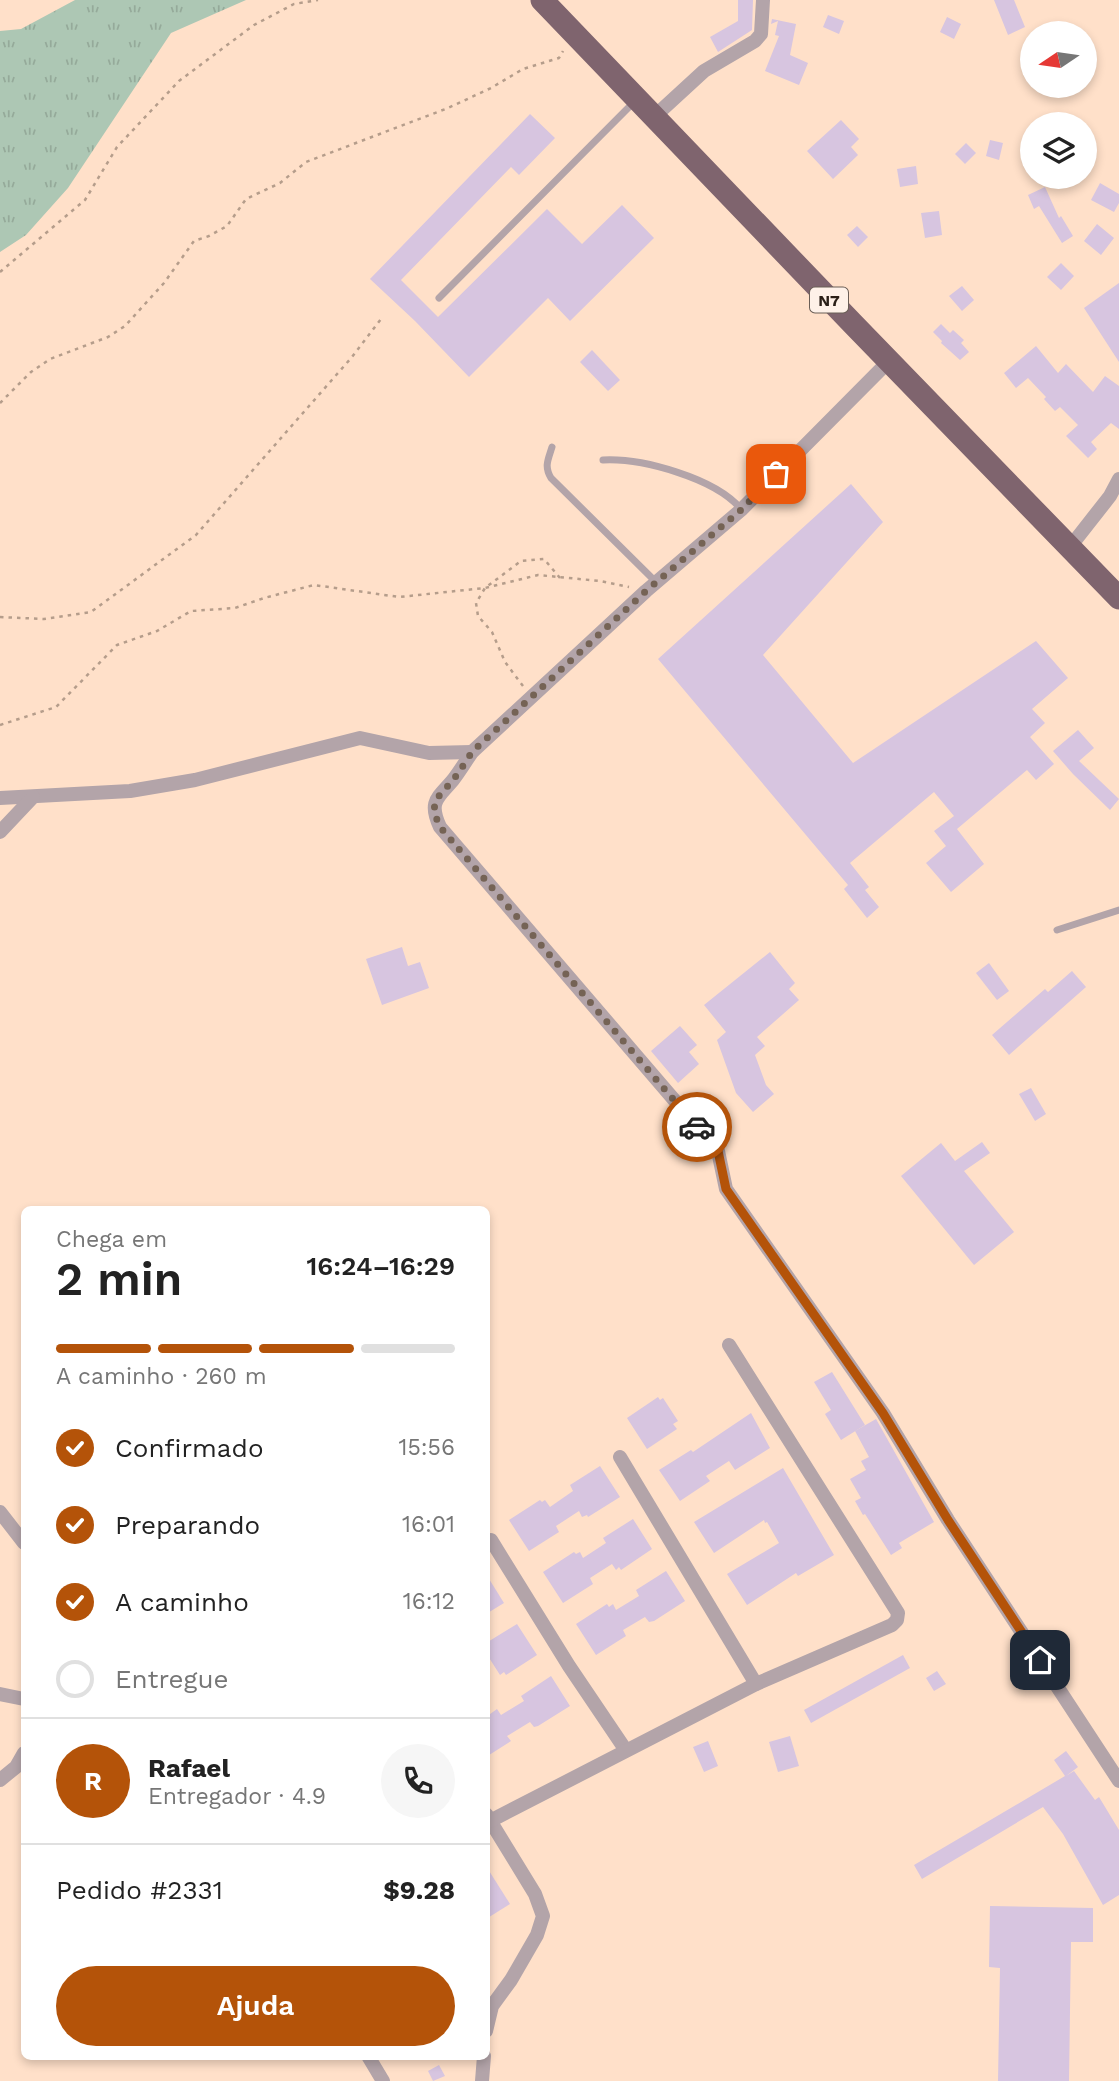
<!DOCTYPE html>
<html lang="pt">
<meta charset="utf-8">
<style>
:root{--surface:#fff;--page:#f6f6f6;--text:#222;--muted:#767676;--line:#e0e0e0;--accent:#b45309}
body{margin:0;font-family:"Work Sans",sans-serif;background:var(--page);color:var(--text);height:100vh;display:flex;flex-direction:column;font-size:26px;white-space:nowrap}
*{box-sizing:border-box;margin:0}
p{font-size:23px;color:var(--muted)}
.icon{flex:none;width:38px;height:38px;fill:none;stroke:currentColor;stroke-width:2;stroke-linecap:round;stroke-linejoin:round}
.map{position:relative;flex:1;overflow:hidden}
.side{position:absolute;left:21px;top:1206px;width:469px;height:854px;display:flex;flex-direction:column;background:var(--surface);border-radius:10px;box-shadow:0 4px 10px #0003}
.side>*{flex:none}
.needle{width:46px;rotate:257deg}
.tools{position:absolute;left:1020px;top:21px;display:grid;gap:14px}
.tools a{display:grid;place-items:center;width:77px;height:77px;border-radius:50%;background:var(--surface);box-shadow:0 4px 10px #0003;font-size:35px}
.pin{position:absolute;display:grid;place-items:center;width:60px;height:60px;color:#fff;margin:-30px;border-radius:14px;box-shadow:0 4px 10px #0006}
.courier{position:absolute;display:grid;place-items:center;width:70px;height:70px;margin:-35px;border:5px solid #b45309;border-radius:50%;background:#fff;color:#222;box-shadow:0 2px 9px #0007}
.summary em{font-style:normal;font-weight:600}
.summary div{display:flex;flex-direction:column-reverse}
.summary{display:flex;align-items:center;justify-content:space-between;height:119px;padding:0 35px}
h1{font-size:46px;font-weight:600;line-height:52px}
.bar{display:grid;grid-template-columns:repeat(4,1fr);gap:10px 7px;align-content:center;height:84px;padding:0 35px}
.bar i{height:9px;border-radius:5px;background:var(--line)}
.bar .active{background:var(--accent)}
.bar p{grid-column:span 4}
.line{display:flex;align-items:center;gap:18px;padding:0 35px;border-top:2px solid var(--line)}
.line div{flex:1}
.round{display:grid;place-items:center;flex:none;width:74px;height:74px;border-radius:37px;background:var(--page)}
ol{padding:0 35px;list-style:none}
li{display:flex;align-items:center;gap:21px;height:77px}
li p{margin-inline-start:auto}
li .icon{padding:7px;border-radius:50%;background:var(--accent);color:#fff;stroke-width:4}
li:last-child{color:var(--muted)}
li i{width:38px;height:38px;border:4px solid var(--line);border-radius:50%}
.action{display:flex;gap:14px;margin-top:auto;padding:14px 35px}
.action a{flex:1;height:80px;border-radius:42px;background:var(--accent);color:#fff;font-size:28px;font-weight:600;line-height:80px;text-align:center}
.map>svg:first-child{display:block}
.grass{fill:url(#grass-tufts)}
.building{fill:#d7c5e0}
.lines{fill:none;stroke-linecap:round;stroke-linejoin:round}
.path{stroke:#b59d8b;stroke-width:2.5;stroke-dasharray:3.5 5;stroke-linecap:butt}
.service{stroke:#b3a4a9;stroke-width:7}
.minor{stroke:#b3a4a9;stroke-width:14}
.trunk{stroke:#7f646e;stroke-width:23}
.done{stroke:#756355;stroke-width:7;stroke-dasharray:0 12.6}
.route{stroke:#b45309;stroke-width:9}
.labels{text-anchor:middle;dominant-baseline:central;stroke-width:6;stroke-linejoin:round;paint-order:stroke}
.shield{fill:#fef1e8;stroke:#6a5e56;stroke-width:2}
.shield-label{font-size:16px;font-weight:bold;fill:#2a1f17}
</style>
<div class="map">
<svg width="1119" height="2081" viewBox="0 0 1119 2081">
<defs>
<pattern id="grass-tufts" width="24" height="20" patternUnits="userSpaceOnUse" patternTransform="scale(1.75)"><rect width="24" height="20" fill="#adc7b4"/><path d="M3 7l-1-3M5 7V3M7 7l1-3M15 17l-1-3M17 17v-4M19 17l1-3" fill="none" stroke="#95aa9a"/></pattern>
</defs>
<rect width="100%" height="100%" fill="#ffe0c9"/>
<polygon class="grass" points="75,0 246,0 171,33 68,188 26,235 0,252 0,31 21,29"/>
<g class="building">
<polygon points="738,0 753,0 752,30 718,52 710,37 738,21"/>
<polygon points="994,0 1014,0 1025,27 1008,35"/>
<polygon points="828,15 844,21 839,34 823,27"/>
<polygon points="947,17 961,24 954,39 940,32"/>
<polygon points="772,19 796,24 790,55 808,63 799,85 765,71 779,36 775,35 778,21 771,24"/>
<polygon points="530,114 555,138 519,175 511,167 401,280 438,317 547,209 582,244 622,205 654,238 570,321 548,298 469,377 415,321 370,279"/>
<polygon points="841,120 859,139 851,147 858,155 833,179 807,151"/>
<polygon points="990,140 1003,143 999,160 986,156"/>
<polygon points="966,143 976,153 965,164 955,154"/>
<polygon points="916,166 918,184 900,187 897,169"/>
<polygon points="1100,183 1119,194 1119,203 1114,212 1091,200"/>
<polygon points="1045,187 1059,218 1061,216 1073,236 1062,243 1039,206 1034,209 1028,195"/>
<polygon points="939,211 942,235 925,238 921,213"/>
<polygon points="1097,224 1114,238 1101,255 1084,241"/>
<polygon points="857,226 868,237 858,247 847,235"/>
<polygon points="1061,263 1074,276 1061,290 1047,277"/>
<polygon points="1119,283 1119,362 1084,308"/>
<polygon points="962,286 974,300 962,311 949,296"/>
<polygon points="941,324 950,333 953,330 964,340 961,343 969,352 960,360 941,343 942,341 933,332"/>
<polygon points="1036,346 1058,373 1066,364 1093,392 1105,376 1119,386 1119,429 1111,423 1091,442 1097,449 1088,458 1066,436 1078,425 1060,407 1055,411 1044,399 1046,397 1028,378 1016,388 1004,373"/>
<polygon points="592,350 620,380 608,391 580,362"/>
<polygon points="851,484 883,522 763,655 853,763 1036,641 1068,678 1032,709 1045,723 1030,737 1054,764 1036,780 1027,770 957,829 984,864 951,892 926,863 946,846 934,831 954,816 934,792 850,863 869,887 865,890 879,907 867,918 844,889 848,885 658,659"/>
<polygon points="1078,730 1094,748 1079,761 1119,799 1110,810 1073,774 1053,751"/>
<polygon points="402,947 408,966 420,962 429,988 382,1005 366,959"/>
<polygon points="770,952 795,983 789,989 799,1000 757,1037 765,1046 755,1055 766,1085 774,1094 753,1112 736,1093 717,1040 726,1032 704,1005"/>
<polygon points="989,963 1009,991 997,1000 976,973"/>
<polygon points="1072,971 1086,987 1009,1055 992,1035 1045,989 1048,992"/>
<polygon points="680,1026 697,1045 689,1052 699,1064 678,1083 651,1051"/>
<polygon points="1031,1088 1046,1114 1035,1121 1019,1094"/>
<polygon points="982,1142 990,1153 964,1171 1014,1232 974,1265 901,1176 941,1143 955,1161"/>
<polygon points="832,1372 865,1425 841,1440 825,1414 831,1410 814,1382"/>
<polygon points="658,1397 660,1400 663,1398 678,1421 673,1424 677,1429 647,1449 627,1418"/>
<polygon points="751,1413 770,1448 735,1470 729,1461 706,1476 710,1481 680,1501 659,1470 691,1450 693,1452"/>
<polygon points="876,1419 934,1522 899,1543 902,1548 891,1555 865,1514 863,1515 855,1501 861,1498 850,1479 866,1470 861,1461 869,1457 855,1431"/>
<polygon points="600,1466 620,1497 588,1517 587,1515 582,1517 579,1511 556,1526 559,1532 529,1551 509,1520 540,1500 542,1502 545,1500 550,1507 573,1491 570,1485"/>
<polygon points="783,1468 834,1555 798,1576 796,1573 747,1605 727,1574 779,1543 767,1522 765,1523 764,1520 714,1553 694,1522"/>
<polygon points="633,1519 652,1549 621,1570 619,1567 616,1570 612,1564 590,1578 593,1584 563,1603 543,1572 574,1552 576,1554 580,1552 583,1558 606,1543 603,1538"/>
<polygon points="666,1571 685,1601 654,1621 649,1622 645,1617 623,1630 626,1636 596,1655 576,1624 607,1604 609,1607 613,1604 616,1610 639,1596 636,1590"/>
<polygon points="486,1574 504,1603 486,1614"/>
<polygon points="517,1624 537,1655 506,1675 504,1672 500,1675 486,1653 486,1643"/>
<polygon points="903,1655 910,1668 811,1723 804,1710"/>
<polygon points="937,1671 946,1684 934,1691 926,1678"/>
<polygon points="551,1676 570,1706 538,1726 534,1727 530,1722 507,1736 511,1741 486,1757 486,1717 497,1709 501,1715 524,1701 521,1696"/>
<polygon points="790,1736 799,1766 778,1772 769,1742"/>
<polygon points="708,1741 718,1766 704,1772 693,1747"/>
<polygon points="1066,1751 1078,1767 1066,1776 1074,1771 1095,1800 1099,1797 1119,1830 1119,1895 1103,1905 1063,1834 1043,1807 922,1879 914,1865 1065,1776 1054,1760"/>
<polygon points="486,1866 510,1904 486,1919"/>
<polygon points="990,1906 1093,1908 1093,1942 1071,1942 1069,2081 998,2081 1000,1968 989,1967"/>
<polygon points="439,2065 445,2076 433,2081 428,2071"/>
</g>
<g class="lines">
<g class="path">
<polyline points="0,272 85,200 117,147 179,81 254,25 294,4 318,0"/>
<polyline points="0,403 31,372 50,359 108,337 125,326 164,283 194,241 209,236 227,226 246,199 280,183 306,162 448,108 491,88 523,69 559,58 563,51"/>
<polyline points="0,617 44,619 91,612 196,535 352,357 381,319"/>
<polyline points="523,686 505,662 492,632 478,616 476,603 485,588 521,561 544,559 560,578"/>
<polyline points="0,725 56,707 117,645 157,631 191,611 235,608 264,598 314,585 399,597 485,588 538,575 600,581 629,587"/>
</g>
<g class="service">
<polyline points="439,298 636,100"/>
<path d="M552 447C548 460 544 466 551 478L656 582"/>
<path d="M603 460C642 458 715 478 741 509"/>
<polyline points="1057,930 1119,910"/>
</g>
<g class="minor">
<polyline points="655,116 704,71 755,41 761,34 763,0"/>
<path d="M889 361 741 510 646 591 472 752C466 761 460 771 453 780 438 798 428 801 440 827L718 1151 726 1189 883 1413 948 1520 1119 1781"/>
<polyline points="1070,547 1110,496 1119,479"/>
<polyline points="0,798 130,791 195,780 360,738 429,753 472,752"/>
<polyline points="0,832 33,797"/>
<polyline points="620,1457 756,1684"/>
<polyline points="0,1512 24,1543"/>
<polyline points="491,1540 569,1666 625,1749"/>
<polyline points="0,1694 24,1699"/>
<polyline points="0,1780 16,1767 24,1753"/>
<polyline points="486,1814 535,1894 543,1916 537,1935 511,1980 492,2006 486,2031"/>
<polyline points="490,1821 756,1684 892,1625 897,1620 898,1613 729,1345"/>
<polyline points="368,2056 383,2081"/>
<polyline points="482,2081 484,2056"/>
</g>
<polyline class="trunk" points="542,0 854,325 1119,598"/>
</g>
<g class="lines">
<path class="done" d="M697 1127 440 827C428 801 437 799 453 780 460 771 466 761 472 752L646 591 741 510 776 474"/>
<polyline class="route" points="697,1127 718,1151 726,1189 883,1413 948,1520 1040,1660"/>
</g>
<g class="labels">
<rect class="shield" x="810" y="287.5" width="38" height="25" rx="5"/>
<g class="shield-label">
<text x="829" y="300">N7</text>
</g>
</g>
</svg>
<div class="tools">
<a><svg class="needle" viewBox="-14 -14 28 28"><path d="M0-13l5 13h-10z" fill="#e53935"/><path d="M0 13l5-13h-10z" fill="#767676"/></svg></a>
<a><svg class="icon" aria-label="layers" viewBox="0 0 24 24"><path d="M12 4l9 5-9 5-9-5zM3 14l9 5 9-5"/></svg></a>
</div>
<div class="pin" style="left:776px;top:474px;background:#ea580c"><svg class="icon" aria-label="bag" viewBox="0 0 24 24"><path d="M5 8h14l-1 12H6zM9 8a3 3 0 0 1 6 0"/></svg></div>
<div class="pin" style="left:1040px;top:1660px;background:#1f2937"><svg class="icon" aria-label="home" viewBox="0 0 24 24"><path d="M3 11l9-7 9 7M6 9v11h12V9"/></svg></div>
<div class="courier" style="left:697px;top:1127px"><svg class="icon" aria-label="car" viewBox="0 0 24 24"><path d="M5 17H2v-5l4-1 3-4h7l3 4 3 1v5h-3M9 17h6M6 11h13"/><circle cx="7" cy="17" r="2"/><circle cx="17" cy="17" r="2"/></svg></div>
<section class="side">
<div class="summary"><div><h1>2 min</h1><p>Chega em</p></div><em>16:24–16:29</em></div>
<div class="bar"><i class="active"></i><i class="active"></i><i class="active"></i><i></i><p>A caminho · 260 m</p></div>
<ol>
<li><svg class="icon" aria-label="check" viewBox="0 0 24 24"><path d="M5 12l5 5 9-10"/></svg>Confirmado<p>15:56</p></li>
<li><svg class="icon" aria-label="check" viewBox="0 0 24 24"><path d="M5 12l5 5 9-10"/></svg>Preparando<p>16:01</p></li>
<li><svg class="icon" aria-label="check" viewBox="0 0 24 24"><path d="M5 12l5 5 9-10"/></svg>A caminho<p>16:12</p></li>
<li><i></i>Entregue</li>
</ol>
<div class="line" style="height:126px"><b class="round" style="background:var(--accent);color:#fff">R</b><div><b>Rafael</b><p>Entregador · 4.9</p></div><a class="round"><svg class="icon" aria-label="phone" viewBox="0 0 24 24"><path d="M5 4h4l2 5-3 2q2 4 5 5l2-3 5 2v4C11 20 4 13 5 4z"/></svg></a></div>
<div class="line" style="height:91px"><div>Pedido #2331</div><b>$9.28</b></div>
<div class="action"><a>Ajuda</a></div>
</section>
</div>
